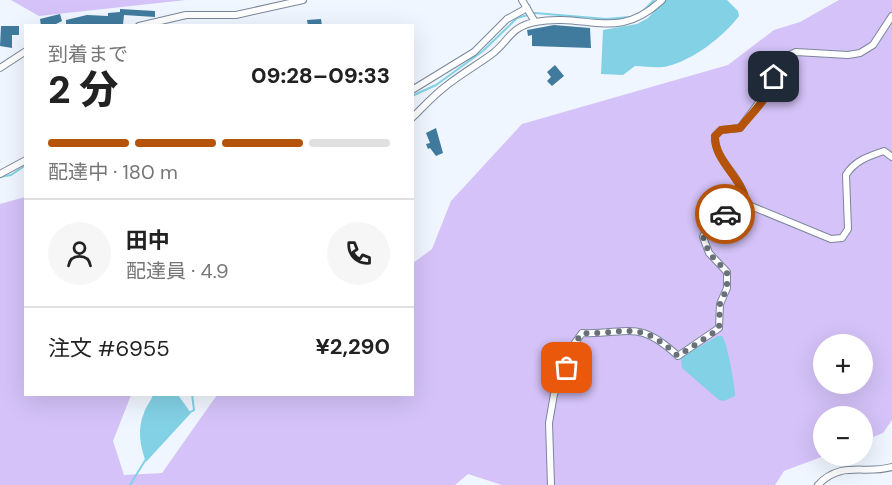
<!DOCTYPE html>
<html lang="ja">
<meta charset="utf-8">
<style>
:root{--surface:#fff;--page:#f6f6f6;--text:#222;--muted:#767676;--line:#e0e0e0;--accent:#b45309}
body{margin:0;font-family:"DM Sans","Noto Sans JP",sans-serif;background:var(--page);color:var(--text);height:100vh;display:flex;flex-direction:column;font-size:22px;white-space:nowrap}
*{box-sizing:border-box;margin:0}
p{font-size:20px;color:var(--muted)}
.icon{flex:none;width:33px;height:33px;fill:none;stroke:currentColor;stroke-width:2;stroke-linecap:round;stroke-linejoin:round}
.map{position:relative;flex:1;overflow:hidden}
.panel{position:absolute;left:24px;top:24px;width:390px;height:372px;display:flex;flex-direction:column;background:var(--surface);border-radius:0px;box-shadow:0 6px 24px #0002}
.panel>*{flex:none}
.tools{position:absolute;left:813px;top:334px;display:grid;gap:12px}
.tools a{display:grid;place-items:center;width:60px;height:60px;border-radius:50%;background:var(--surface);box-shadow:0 6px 24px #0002;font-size:30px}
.pin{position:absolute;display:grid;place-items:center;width:51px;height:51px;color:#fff;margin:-26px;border-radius:12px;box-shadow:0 3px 9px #0006}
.courier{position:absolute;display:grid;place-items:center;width:60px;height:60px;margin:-30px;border:4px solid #b45309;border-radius:50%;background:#fff;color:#222;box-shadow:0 2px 8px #0007}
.head em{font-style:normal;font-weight:800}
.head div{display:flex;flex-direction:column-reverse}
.head{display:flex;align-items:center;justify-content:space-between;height:102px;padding:0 24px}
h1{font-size:39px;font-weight:800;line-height:45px}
.bar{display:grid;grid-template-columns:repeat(4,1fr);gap:9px 6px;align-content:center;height:72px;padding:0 24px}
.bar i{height:8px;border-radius:4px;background:var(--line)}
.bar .current{background:var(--accent)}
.bar p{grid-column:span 4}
.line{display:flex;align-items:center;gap:15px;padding:0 24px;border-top:2px solid var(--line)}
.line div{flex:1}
.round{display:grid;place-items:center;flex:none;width:63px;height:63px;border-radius:32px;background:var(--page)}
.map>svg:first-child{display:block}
.green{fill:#d4c2f8;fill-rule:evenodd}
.water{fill:#83d1e5}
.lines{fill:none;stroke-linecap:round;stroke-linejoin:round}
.stream{stroke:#83d1e5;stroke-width:2}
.building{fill:#407b9e}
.minor-casing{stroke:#7a879b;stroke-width:8}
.minor{stroke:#fff;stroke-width:6}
.done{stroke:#6a7078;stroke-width:6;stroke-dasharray:0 10.8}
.route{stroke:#b45309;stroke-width:8}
</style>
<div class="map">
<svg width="892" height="485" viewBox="0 0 892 485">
<rect width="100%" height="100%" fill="#f0f6ff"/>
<g class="green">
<polygon points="11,0 186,0 39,16"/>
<path d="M839 0H892V420L883 433 863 441 862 417H824V456L784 471 775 485H502L468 474 455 485H0V204L25 197 26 394 131 395 113 441 124 475 162 473 217 395 412 394 413 263 432 249 451 201 522 124 728 65 774 30 800 22ZM824 345H862V384H824Z"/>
</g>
<g class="water">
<path d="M665 0H727L738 11 739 16C723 37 693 60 668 66 657 69 646 66 635 66L623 75 601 74 603 30 637 24 648 18Z"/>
<path d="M718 336H722C727 341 735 387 735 396L724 401 719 400 682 368 681 357Z"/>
<path d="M153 395H178L191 413 146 462C140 446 137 429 144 413 146 406 151 401 153 395Z"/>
</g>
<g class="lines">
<g class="stream">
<polyline points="641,13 654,0"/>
<polyline points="412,96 436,85 483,51 517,18 535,13 606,19 630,17"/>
<polyline points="0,177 11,175 26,165"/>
<polyline points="187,414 194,410 192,394"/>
<polyline points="130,485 146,459"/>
</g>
</g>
<g class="building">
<polygon points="120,9 155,11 155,17 124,15 123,25 66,26 66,20 87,15 108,16 108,13 120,12"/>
<polygon points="60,14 62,21 52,26 41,26 40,19"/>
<polygon points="321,19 322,26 308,26 307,20"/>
<polygon points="554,25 590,28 591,48 532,46 532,35 528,36 527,30"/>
<polygon points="1,26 19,26 19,35 12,35 12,48 0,46"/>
<polygon points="555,65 564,76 552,86 547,81 551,77 547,72"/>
<polygon points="436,128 443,153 436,156 430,148 428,149 426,144 430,143 426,133"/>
</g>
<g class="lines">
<defs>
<g id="minor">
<polyline points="522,0 535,22"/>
<polyline points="139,26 186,15 236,15 303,0"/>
<polyline points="0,68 26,51"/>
<polyline points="412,90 474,52 507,19 527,8"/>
<path d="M412 118C423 107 434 95 446 86 461 74 477 65 492 54 509 41 510 27 535 22 588 12 616 43 662 0"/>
<polyline points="0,174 26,160"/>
<path d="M746 204C744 177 714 161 715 136L721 130 740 128 772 85 783 58 796 52 848 55 860 53 873 45 892 16"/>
<path d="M551 485 549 423 554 394 567 368 572 347 582 333C628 335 637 318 678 356L719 328 720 304 727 288V272L709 253 703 237C711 217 728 213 746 204L831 239 842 238 848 229 846 175C854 161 869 156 884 151L892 157"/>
<path d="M818 485C841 460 864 475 892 467"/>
</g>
</defs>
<use href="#minor" class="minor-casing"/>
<use href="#minor" class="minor"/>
</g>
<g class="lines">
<path class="done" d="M567 368 572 347 582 333C628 335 637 318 678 356L716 331 719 328 720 304 727 288V272L709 253 703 237 708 226 725 214"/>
<path class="route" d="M725 214 746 204C744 178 714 162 715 136L721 130 740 128C752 113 771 96 774 77"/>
</g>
</svg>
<div class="tools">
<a>+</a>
<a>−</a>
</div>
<div class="pin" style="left:567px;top:368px;background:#ea580c"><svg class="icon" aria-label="bag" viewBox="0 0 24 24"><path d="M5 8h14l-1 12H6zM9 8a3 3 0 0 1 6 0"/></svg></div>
<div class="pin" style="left:774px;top:77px;background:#1f2937"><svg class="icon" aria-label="home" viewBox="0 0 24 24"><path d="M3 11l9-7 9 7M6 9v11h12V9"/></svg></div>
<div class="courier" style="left:725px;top:214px"><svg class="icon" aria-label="car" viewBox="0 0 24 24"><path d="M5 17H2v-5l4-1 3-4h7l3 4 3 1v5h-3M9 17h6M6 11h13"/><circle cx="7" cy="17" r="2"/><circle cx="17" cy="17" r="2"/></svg></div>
<section class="panel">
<div class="head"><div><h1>2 分</h1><p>到着まで</p></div><em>09:28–09:33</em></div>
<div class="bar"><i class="current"></i><i class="current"></i><i class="current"></i><i></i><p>配達中 · 180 m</p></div>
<div class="line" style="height:108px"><a class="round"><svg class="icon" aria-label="person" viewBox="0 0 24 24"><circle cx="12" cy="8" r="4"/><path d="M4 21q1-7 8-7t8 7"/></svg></a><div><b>田中</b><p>配達員 · 4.9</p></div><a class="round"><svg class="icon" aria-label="phone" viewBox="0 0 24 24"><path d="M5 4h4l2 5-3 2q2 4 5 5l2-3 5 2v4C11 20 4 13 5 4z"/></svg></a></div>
<div class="line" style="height:78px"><div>注文 #6955</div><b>¥2,290</b></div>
</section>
</div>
